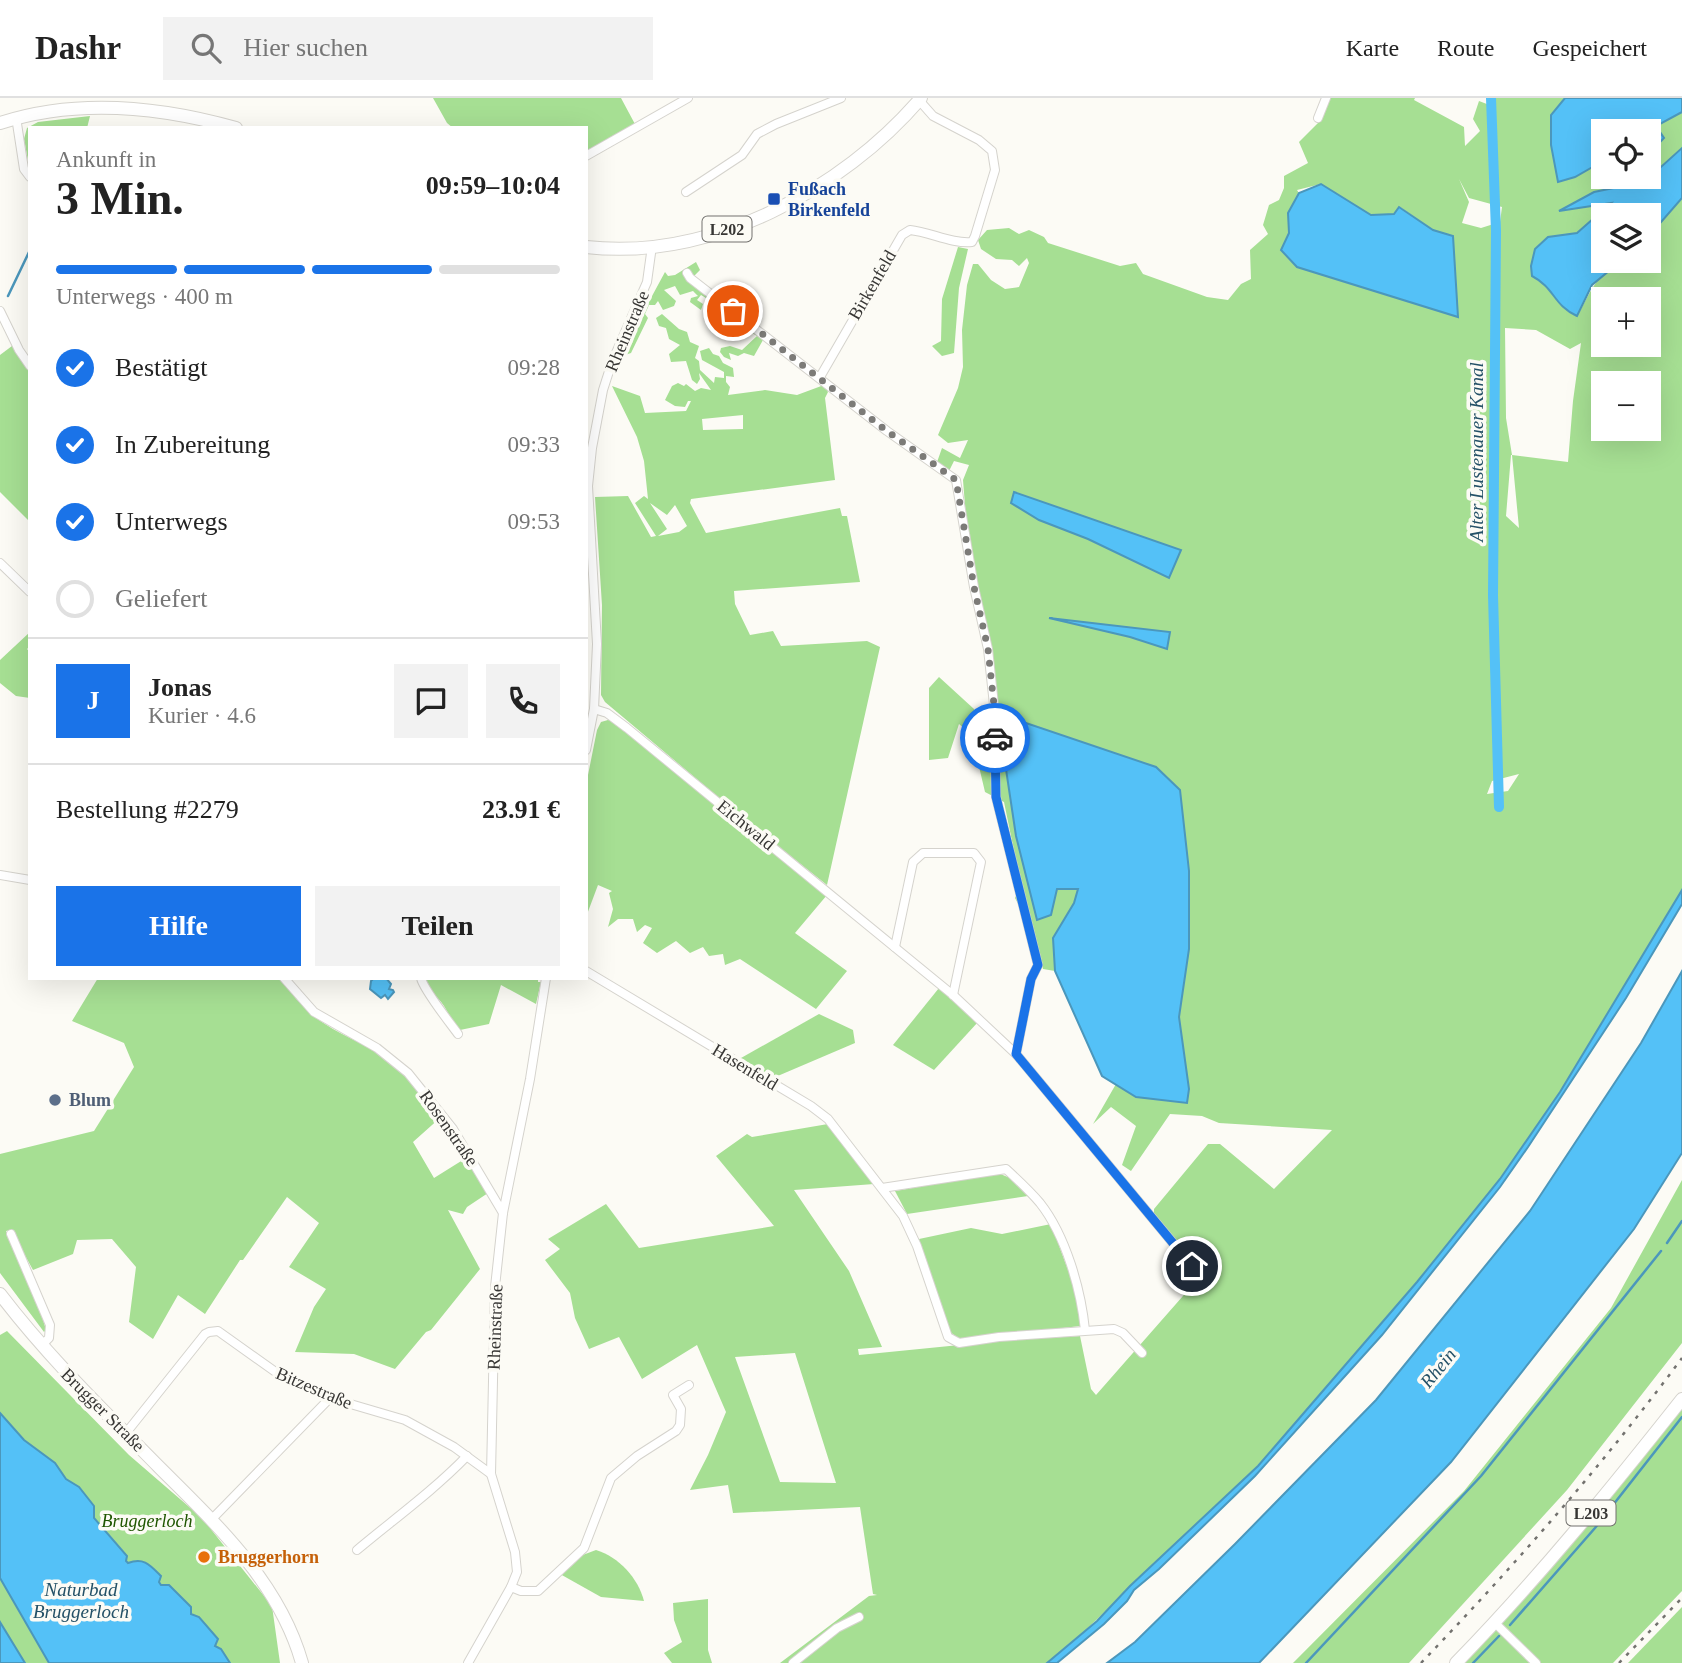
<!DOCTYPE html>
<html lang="de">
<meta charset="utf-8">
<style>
:root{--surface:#fff;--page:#f2f2f2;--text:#222;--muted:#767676;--line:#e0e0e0;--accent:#1a73e8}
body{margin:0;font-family:"Times New Roman",serif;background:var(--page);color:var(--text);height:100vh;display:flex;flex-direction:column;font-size:26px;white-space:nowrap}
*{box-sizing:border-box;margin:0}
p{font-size:23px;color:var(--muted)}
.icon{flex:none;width:38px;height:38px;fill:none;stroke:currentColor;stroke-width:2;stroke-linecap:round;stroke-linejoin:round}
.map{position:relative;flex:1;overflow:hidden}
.details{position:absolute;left:28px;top:28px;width:560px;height:854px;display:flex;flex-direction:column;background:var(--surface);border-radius:0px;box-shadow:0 7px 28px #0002}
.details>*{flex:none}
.buttons{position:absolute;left:1591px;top:21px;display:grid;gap:14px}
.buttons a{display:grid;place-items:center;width:70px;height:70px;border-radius:0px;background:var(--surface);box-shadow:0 7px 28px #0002;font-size:35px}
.pin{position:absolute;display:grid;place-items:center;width:60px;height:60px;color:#fff;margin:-30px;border:4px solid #fff;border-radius:50%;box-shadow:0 2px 7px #0007}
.courier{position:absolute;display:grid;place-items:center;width:70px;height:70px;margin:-35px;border:5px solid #1a73e8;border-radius:50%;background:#fff;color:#222;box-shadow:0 2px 9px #0007}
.head em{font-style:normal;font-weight:700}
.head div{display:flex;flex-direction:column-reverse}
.head{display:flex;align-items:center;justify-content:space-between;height:119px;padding:0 28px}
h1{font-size:46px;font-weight:700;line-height:52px}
.bar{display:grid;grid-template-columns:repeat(4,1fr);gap:10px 7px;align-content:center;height:84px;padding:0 28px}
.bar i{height:9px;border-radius:5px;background:var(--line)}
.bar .on{background:var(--accent)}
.bar p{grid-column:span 4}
.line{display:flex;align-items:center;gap:18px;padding:0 28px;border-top:2px solid var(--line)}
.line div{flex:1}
.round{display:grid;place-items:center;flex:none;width:74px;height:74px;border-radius:0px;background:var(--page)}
ol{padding:0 28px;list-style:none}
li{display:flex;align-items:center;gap:21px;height:77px}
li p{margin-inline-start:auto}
li .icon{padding:7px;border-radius:50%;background:var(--accent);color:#fff;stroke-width:4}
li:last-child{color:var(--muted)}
li i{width:38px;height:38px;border:4px solid var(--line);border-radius:50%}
.action{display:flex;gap:14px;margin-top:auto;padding:14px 28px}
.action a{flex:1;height:80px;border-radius:0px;background:var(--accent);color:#fff;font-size:28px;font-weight:700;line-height:80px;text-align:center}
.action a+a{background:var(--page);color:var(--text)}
header{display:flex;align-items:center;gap:42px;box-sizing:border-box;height:98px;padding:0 35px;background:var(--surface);border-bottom:2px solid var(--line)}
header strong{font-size:33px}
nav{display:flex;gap:38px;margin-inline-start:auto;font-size:24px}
.search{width:490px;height:63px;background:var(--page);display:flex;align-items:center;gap:18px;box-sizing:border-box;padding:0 24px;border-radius:0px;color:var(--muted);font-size:26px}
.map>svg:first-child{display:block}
.green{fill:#a6df93;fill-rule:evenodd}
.water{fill:#54c1f7;stroke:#4b97bc;stroke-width:2}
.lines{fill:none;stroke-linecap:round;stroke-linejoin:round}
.stream{stroke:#4b97bc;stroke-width:2.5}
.canal{stroke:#54c1f7;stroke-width:10}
.street-casing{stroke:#d5d3cd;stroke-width:10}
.secondary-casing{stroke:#d5d3cd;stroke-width:14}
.primary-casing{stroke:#d5d3cd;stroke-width:14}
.street{stroke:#fff;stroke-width:8}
.secondary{stroke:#fff;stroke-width:12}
.primary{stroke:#fff;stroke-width:12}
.rail{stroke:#73726f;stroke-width:2.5;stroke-dasharray:3.5 7;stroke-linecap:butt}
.done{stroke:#7c7b78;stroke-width:7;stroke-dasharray:0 12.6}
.route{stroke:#1a73e8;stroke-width:9}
.transit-dot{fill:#1a4fb4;stroke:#fcfbf5;stroke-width:2.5}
.service-dot{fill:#5c6f8a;stroke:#fcfbf5;stroke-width:2.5}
.food-dot{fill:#e8710a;stroke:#fcfbf5;stroke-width:2.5}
.labels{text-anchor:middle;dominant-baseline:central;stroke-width:7;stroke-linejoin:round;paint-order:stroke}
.shield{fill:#fcfbf5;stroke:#72716e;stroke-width:2}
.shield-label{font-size:16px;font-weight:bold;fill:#373634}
.transit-label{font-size:18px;font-weight:bold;fill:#164399;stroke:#fcfbf5;text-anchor:start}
.street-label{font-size:18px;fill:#373634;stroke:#fcfbf5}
.service-label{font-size:18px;font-weight:bold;fill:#4e5e75;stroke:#fcfbf5;text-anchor:start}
.park-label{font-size:18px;font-style:italic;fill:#1f5600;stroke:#fcfbf5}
.food-label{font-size:18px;font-weight:bold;fill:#c56008;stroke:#fcfbf5;text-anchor:start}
.water-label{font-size:19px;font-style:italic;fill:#245167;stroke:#fcfbf5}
</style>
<header>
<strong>Dashr</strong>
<div class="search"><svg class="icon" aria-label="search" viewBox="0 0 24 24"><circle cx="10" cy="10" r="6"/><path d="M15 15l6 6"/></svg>Hier suchen</div>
<nav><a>Karte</a><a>Route</a><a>Gespeichert</a></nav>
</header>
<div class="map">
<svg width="1682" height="1565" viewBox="0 0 1682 1565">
<rect width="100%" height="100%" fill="#fcfbf5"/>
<g class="green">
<polygon points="433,0 621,0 636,28 586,55 586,30 453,30 447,25"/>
<path d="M1328 0H1415L1414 2 1464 29 1465 48 1480 33 1473 21 1479 3 1492 8 1493 0H1565L1551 18 1575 79 1603 63V79H1641L1633 86 1562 112 1612 105 1577 135 1548 139 1532 178C1554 190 1554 207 1577 218 1589 198 1596 175 1620 164 1627 161 1640 163 1648 163L1649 138 1682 100V792L1560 994 1500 1081 1417 1184 1258 1368 1071 1546 1047 1565H780L869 1498 877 1497 873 1496 860 1409 733 1415 728 1387 690 1392 708 1357 726 1314 697 1247 642 1281 619 1239 589 1251 575 1220 570 1195 545 1162 560 1151 548 1141 606 1106 639 1150 774 1128 716 1058 747 1036 752 1039 828 1026 874 1086 794 1092 849 1173 882 1249 858 1251 859 1257 1010 1242 1080 1238 1091 1291 1096 1297 1197 1182 1211 1171 1196 1168 1154 1117V1111L1208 1046H1220L1274 1091 1332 1032 1219 1025 1202 1018 1170 1016 1131 1073 1122 1067 1136 1028 1111 1009 1093 1026 1116 986 1136 999 1187 1005 1189 991 1179 919 1189 851 1078 644 1026 625 1051 817 1057 791 1079 790 1074 805 1053 840 1055 873 1043 871 1031 830 1015 800 1021 787 1004 704 985 694 977 660 999 647 994 637 978 643 959 626 948 660 929 662V590L939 579 974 611 982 629 990 620 997 617 992 554 967 433 963 382 969 367 954 363 947 377 936 367 942 350 960 360 968 342 948 345 938 337 958 290 963 269 962 232 967 187 973 166H978L991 182 1005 191 1019 189 1029 165 1027 160 1019 168 1012 162 996 161 981 151 978 142 987 132 1009 130 1019 136 1029 132 1044 139 1048 145 1120 168 1136 165 1143 176 1207 199 1228 202 1241 186 1251 181 1250 152 1268 136 1263 127 1269 107 1279 102 1284 90V78L1308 65 1299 44 1318 25ZM1459 81 1469 100 1502 109 1500 124 1481 130 1462 125 1469 104ZM1321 86 1371 117 1394 116 1400 109 1433 132 1453 138 1458 218 1297 169 1281 152 1289 135 1288 115 1299 95 1297 92ZM1603 201H1648V247H1603ZM1505 230 1536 232 1570 251 1581 245 1573 303 1568 364 1512 357 1506 320ZM1603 285H1648V331H1603ZM1511 357H1512L1519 430 1506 418ZM1014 395 1180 452 1169 480 1088 441 1039 422ZM1144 531 1169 534 1167 550 1130 539ZM1519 676 1508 693 1487 696 1492 683ZM795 1255 836 1385H835L780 1384 735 1259Z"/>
<polygon points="1682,14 1682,50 1661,69 1649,74 1649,56 1664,40 1656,28"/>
<polygon points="90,18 87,30 30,30 30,73 24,41 27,30 38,24"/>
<polygon points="958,149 968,151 959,190 954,255 942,258 932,248 941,243 942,201"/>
<polygon points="696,164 700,172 689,183 706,198 716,202 716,211 721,213 735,197 743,199 736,222 743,223 763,242 754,258 744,255 738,258 729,255 731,262 724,259 720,254 721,250 730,248 742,252 757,238 731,222 715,225 706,221 706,200 701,197 697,202 703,206 701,212 690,204 691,200 698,198 693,193 680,197 675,188 664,192 676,203 674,208 663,212 658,203 655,207 649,207 645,216 648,220 631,255 622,258 625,248 665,174 668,178 675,177"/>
<path d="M662 216 679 231 687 234 690 244 699 248 695 260 699 263 700 272 714 285 715 279 724 280V274L702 262 700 253 709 250 713 256 719 258 723 265 733 270 734 279 726 278V284L730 289 728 297 765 292 797 297 824 287 828 294 825 300 835 382 691 401 690 405 706 435 840 410 842 418H847L860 484 734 493 735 506 750 537 773 533 781 548 867 543 880 549 827 787 755 730 605 604 601 597 602 507 595 399 628 398 651 439 656 438 635 405 644 398 648 401 644 363 637 339 612 288 640 298 645 315 686 313 691 303H688L685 309 675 308 665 302 672 288 678 285 684 288 686 286 695 293 701 290 711 292 699 275 700 281 697 286 692 282 686 263 671 264 669 256 680 247 669 241 666 230 659 228 656 220ZM743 317V331L703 332 702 321ZM650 405 667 417 675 407 687 428 679 434 658 438 667 431Z"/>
<polygon points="12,248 30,274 30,424 0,394 0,257"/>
<polygon points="30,534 30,548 27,551 30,554 30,600 16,598 0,585 0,562"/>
<polygon points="608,622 615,624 827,797 795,835 847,873 816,911 740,861 725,867 723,856 709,858 703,849 690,855 676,843 657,855 643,845 652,830 645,827 637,834 633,821 618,821 608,829 613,811 609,795 612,793 598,787 586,819 586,687 597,632 601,624"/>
<path d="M98 880H280C292 897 307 915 325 926 346 940 370 947 390 964 410 980 425 999 441 1019L413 1044 434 1080 466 1060 488 1095 467 1109 463 1116 448 1112 480 1171 431 1232 426 1234 395 1271 354 1256 295 1254 314 1209 326 1191 289 1169 319 1125 287 1099 243 1162H240L205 1216 178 1197 153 1241 129 1224 136 1169 112 1141 77 1142 73 1156 33 1172 11 1132 6 1133 36 1197 46 1232 44 1234 0 1175V1056L94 1033 134 969 124 945 72 923Z"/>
<path d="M426 880H538V884H541L536 906 501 887 489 926 460 932C454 924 449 917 444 908 438 898 427 893 426 880Z"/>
<polygon points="939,890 978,924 934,972 893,947"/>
<polygon points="819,916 853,932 855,945 773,980 741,960"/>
<polygon points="998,1075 1010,1080 1028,1098 907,1116 895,1093"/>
<polygon points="1682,1082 1682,1245 1567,1392 1409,1565 1293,1565 1464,1393 1611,1210"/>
<polygon points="1051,1126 1074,1188 1081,1228 959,1241 949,1233 919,1141 971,1130 1002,1136"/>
<path d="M7 1233 129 1357 202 1420 272 1508 280 1565H230L221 1551 215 1548 218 1541 199 1519 191 1516V1509L169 1487H161L159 1485 161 1478C150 1467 144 1459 128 1465L125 1462V1455L94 1420V1408L76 1387 66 1382 55 1365 24 1342 0 1315V1237Z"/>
<polygon points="1682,1302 1682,1493 1613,1565 1461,1565"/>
<path d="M596 1452C619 1459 638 1480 644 1503L601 1499 560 1476 580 1458Z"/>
<polygon points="0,1480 49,1565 0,1565"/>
<polygon points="708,1501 708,1552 712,1565 672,1565 664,1555 682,1544 674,1522 673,1505"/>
<polygon points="1682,1509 1682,1565 1628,1565"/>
</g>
<g class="water">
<polygon points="1565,0 1682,0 1682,14 1656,28 1664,40 1649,56 1648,33 1603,33 1603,63 1575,79 1558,84 1551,47 1551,17"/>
<path d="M1682 50V100L1649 138 1648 117H1603V163H1621L1592 187 1577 218C1553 207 1555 190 1532 178L1531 168 1535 151 1548 139 1577 135 1611 105 1559 113 1594 94 1633 86 1641 79H1648L1649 74 1661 69Z"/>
<polygon points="1321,86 1371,117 1394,116 1399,109 1433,132 1453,138 1458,219 1297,169 1281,152 1289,135 1288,115 1299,95"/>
<polygon points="1014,394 1181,452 1169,480 1088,441 1039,422 1011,405"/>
<polygon points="1049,520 1170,534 1167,551 1130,539"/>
<polygon points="1010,625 1026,625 1156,669 1180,692 1189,773 1189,851 1179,919 1189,991 1187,1005 1136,999 1102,978 1055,873 1053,840 1074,805 1078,791 1057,791 1051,817 1037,822 1016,738 1004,658"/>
<polygon points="1682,792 1682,806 1626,900 1528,1049 1500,1089 1382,1237 1255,1378 1159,1471 1134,1492 1127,1503 1104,1526 1057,1565 1047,1565 1097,1523 1130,1488 1258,1368 1417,1184 1500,1081 1560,994"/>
<polygon points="1682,873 1682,1055 1634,1131 1451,1364 1259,1565 1107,1565 1135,1544 1235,1446 1376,1302 1530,1113 1641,945"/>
<polygon points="374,880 386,880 391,886 389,891 393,892 394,894 388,901 385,897 381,900 370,891 371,883"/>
<path d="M0 1315 24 1342 55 1365 66 1381 79 1389 94 1408V1420L127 1458 126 1463 128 1465C144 1459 150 1467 161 1478L159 1484 161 1487H169L191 1509V1516L199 1519 218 1541 215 1548 221 1551 230 1565H49L0 1480Z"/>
<polygon points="0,1524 25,1565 0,1565"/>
</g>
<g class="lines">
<g class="stream">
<polyline points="8,198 30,152"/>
<polyline points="1667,1145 1682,1123"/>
<polyline points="1510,1527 1595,1430 1682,1319"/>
<polyline points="1306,1565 1481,1378 1661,1153"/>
<polyline points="1473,1565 1499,1538"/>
</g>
<polyline class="canal" points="1491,0 1496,133 1493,497 1499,709"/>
<defs>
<g id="street">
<polyline points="16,19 24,71 30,79"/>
<polyline points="1318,20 1326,0"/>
<polyline points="586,58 688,0"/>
<polyline points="686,94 742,57 757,36 776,26 841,0"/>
<polyline points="687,175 690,180 887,333 956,382 974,489 988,551 994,607 996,699 1038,867 1031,881 1016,956"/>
<polyline points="0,213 19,252 30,268"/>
<path d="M820 279 902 137 910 132C930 134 952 146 972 144L975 138 995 72 992 53 979 42 933 18 918 1"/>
<polyline points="0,465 30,494"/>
<polyline points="594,611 607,615 627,630 953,897 1016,956 1207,1186"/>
<polyline points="586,652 594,611 597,546 588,388 592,350 603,292 612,264 647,184 652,148"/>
<polyline points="0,777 30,782"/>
<polyline points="895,849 913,764 923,755 974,755 981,764 953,897"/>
<polyline points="586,873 811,1008 828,1021 903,1118 917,1148 948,1239 959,1245 999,1239 1114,1231 1123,1235 1142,1255"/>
<polyline points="284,880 314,914 377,950 408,975 453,1031 503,1115"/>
<path d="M421 880C423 891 450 925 458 936"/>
<path d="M882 1090 1006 1071C1018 1082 1030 1093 1040 1105 1066 1138 1081 1192 1085 1232"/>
<polyline points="11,1136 50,1227 49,1240 41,1248"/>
<polyline points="126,1335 205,1236 209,1234 218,1233 284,1280 330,1300 405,1322 454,1349 491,1376"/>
<polyline points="212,1421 330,1300"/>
<path d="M357 1452C394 1421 433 1393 467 1358"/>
<polyline points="511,1489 521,1493 538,1493 584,1450 611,1380 637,1358 676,1333 680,1327 681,1311 673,1297 689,1287"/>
<polyline points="1495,1525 1536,1565"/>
<polyline points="468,1565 511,1489 517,1474 515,1454 491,1376 495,1189 503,1115 530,981 546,880"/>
<polyline points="793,1565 837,1530 859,1519"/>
</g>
<path id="secondary" d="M0 1196C48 1259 104 1313 159 1369 217 1427 279 1484 302 1565"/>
<g id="primary">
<path d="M0 25C77 0 158 8 236 30"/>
<path d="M586 149C711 163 842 92 921 0"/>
<path d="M1456 1565C1537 1482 1610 1392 1682 1301"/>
</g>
</defs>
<use href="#street" class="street-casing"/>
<use href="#secondary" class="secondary-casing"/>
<use href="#primary" class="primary-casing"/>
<use href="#street" class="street"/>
<use href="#secondary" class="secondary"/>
<use href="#primary" class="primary"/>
<g class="rail">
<path d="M1421 1565C1514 1468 1602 1368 1682 1260"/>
<polyline points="1619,1565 1682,1500"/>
</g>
</g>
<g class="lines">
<polyline class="done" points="733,213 887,333 956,382 974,489 988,551 994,607 995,640"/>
<polyline class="route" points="995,640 996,699 1038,867 1031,881 1016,956 1192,1168"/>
</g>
<rect class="transit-dot" x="767" y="94" width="14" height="14" rx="3.5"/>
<circle class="service-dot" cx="55" cy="1002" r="7"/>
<circle class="food-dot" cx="204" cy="1459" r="7"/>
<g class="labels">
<g class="shield">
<rect x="702.5" y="118.5" width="49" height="25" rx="5"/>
<rect x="1566.5" y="1402.5" width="49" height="25" rx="5"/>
</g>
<g class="shield-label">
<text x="727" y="131">L202</text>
<text x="1591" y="1415">L203</text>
</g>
<g class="transit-label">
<text x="788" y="91">Fußach<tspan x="788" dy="21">Birkenfeld</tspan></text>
</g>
<g class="street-label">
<text transform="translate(872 187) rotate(-60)">Birkenfeld</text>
<text transform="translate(627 233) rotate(-67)">Rheinstraße</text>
<text transform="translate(746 727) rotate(39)">Eichwald</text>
<text transform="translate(745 969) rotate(31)">Hasenfeld</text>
<text transform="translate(449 1030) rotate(55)">Rosenstraße</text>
<text transform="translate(495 1229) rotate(-88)">Rheinstraße</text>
<text transform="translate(314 1290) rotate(23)">Bitzestraße</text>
<text transform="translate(103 1312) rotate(45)">Brugger Straße</text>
</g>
<g class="service-label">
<text x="69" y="1002">Blum</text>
</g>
<g class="park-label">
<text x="147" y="1423">Bruggerloch</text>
</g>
<g class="food-label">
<text x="218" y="1459">Bruggerhorn</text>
</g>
<g class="water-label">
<text transform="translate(1476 354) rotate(-90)">Alter Lustenauer Kanal</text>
<text transform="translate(1438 1270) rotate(-51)">Rhein</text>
<text x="81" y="1491">Naturbad<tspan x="81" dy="22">Bruggerloch</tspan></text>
</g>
</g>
</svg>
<div class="buttons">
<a><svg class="icon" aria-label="locate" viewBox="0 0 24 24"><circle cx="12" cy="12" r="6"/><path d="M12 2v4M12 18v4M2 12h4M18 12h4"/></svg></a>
<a><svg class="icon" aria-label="layers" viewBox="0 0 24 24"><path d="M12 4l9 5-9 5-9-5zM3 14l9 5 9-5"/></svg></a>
<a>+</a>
<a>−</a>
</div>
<div class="pin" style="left:733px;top:213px;background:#ea580c"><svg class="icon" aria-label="bag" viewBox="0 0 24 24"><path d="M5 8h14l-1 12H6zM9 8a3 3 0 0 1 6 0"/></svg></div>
<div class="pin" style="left:1192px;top:1168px;background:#1f2937"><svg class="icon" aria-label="home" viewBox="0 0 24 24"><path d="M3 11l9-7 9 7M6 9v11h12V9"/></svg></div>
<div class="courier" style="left:995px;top:640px"><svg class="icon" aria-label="car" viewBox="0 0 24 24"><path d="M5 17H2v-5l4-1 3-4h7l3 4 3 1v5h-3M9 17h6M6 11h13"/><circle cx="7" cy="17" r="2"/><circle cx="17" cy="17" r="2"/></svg></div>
<section class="details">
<div class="head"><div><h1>3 Min.</h1><p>Ankunft in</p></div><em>09:59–10:04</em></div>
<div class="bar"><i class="on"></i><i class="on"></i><i class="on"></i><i></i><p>Unterwegs · 400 m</p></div>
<ol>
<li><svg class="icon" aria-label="check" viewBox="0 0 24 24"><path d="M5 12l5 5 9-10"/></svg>Bestätigt<p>09:28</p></li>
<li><svg class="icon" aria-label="check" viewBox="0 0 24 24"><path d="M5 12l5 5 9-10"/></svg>In Zubereitung<p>09:33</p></li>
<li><svg class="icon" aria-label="check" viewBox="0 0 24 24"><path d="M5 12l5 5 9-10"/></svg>Unterwegs<p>09:53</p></li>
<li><i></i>Geliefert</li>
</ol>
<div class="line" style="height:126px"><b class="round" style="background:var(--accent);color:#fff">J</b><div><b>Jonas</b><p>Kurier · 4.6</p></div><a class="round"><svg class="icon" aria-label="chat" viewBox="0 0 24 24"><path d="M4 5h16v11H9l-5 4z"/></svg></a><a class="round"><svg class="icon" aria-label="phone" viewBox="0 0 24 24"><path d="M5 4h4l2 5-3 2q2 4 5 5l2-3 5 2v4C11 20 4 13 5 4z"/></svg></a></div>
<div class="line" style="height:91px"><div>Bestellung #2279</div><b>23.91 €</b></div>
<div class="action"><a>Hilfe</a><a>Teilen</a></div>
</section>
</div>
